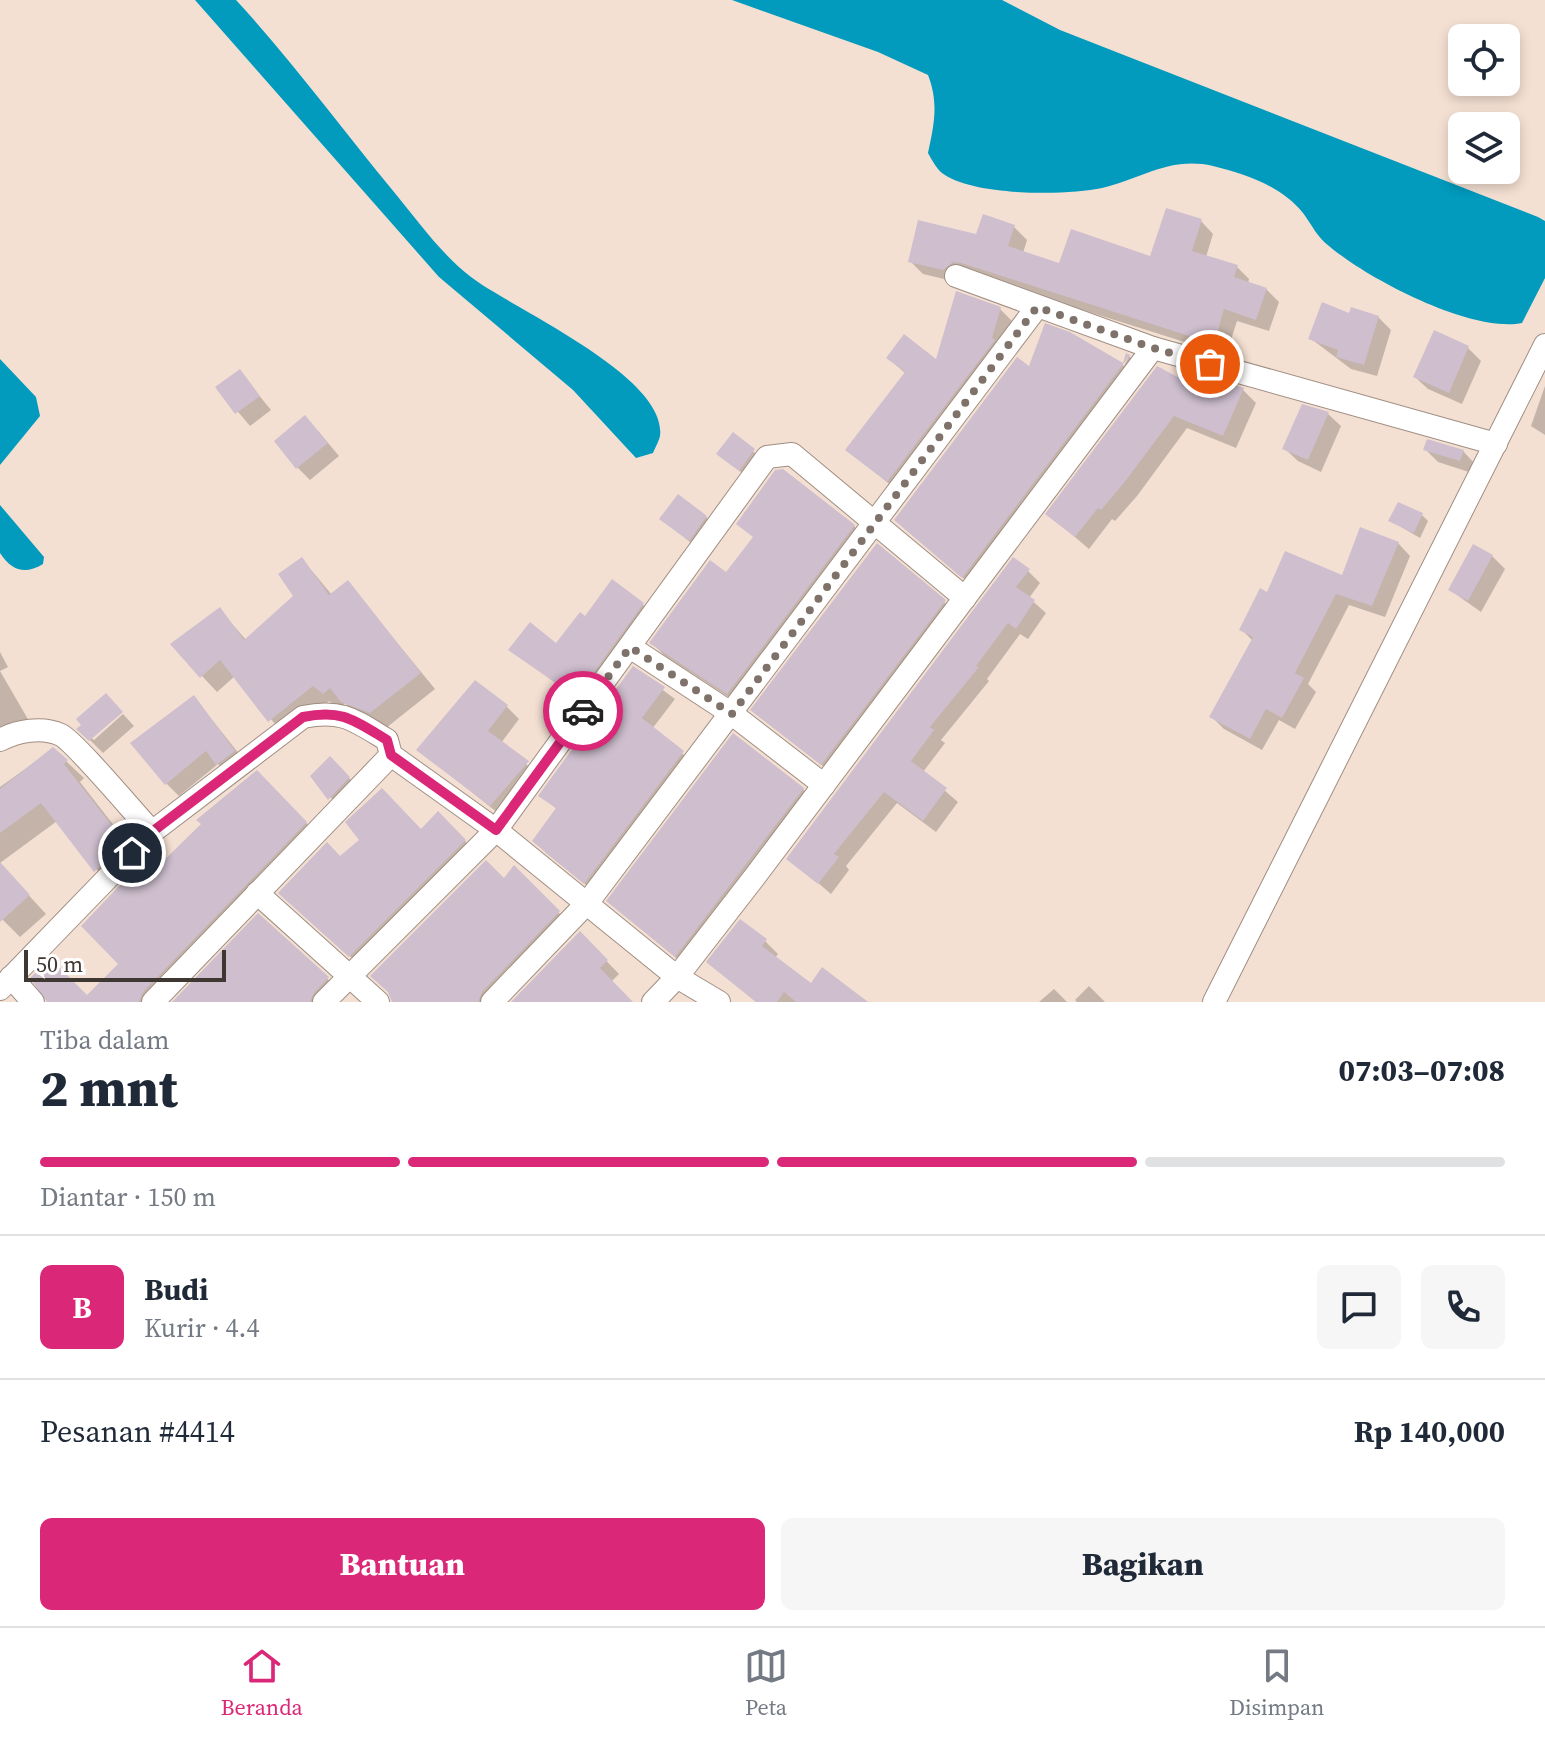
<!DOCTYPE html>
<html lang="id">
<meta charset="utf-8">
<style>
:root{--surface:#fff;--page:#f6f6f7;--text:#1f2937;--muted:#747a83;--line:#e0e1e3;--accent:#db2777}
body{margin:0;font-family:"Source Serif 4",serif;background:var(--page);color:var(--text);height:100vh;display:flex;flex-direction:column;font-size:30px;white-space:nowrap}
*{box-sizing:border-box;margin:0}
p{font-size:26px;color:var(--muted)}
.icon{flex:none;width:44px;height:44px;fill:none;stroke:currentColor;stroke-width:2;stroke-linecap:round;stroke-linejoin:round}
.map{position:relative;height:1002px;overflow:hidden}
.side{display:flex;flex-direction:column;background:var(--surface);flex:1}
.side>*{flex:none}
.buttons{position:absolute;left:1448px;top:24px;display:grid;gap:16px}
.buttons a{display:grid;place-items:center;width:72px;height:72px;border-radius:12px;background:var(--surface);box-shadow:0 4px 12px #0003;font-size:40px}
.scale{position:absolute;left:24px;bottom:20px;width:202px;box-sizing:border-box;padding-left:8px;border:4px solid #3f3732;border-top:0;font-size:22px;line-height:28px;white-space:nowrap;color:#3f3732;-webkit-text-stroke:6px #fff;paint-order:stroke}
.pin{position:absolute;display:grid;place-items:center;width:68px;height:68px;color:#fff;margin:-34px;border:4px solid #fff;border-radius:50%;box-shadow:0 2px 8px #0007}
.courier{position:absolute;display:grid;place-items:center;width:80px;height:80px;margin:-40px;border:6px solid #db2777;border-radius:50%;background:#fff;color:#222;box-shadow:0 2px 10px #0007}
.overview em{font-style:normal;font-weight:800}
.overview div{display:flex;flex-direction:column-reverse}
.overview{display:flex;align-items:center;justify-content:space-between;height:136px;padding:0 40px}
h1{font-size:52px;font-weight:800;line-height:60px}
.bar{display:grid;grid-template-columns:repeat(4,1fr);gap:12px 8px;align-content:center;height:96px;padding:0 40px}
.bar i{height:10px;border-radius:6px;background:var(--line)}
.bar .selected{background:var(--accent)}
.bar p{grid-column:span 4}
.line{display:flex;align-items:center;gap:20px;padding:0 40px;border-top:2px solid var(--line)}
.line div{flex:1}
.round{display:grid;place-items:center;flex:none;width:84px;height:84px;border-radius:12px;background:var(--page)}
.primary-button{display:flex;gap:16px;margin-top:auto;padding:16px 40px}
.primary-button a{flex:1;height:92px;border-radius:12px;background:var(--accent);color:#fff;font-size:32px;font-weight:800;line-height:92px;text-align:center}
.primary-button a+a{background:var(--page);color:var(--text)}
.menu{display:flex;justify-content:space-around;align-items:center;height:112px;border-top:2px solid var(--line);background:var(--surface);font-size:22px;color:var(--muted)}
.menu a{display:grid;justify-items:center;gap:4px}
.menu .selected{color:var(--accent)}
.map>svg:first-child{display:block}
.water{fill:#029abd}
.shadow{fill:#0003}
.building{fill:#cebece}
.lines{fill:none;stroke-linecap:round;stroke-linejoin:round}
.minor-casing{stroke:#a08e82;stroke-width:24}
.minor{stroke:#fff;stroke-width:22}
.done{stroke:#7e726a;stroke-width:8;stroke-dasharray:0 14.4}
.route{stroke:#db2777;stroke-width:10}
</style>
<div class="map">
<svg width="1545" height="1002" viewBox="0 0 1545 1002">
<rect width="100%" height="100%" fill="#f4e0d3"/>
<g class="water">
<path d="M195 0H236C292 61 341 128 394 192 417 220 442 255 471 277 511 308 668 376 660 436 659 441 655 448 653 453L636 458 573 390 439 277Z"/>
<path d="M732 0H1002L1060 30 1538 217 1545 221V278L1522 323C1471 333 1368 279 1329 246 1317 237 1312 225 1303 213 1281 186 1246 174 1213 166 1170 156 1141 179 1102 188 1065 196 972 196 942 173 936 168 932 160 928 153 934 125 939 103 928 75L878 52Z"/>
<polygon points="0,359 36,397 40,416 0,465"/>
<path d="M0 505 44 557 43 564C25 575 12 571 0 553Z"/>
</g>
<g class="shadow">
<polygon points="1201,221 1213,234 1206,257 1237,267 1249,279 1248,284 1266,289 1279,302 1269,331 1237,321 1226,355 968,274 957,282 923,274 910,261 1014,227 1027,240 1023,253 1060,266 1151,259"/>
<polygon points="1000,309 1012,321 1003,351 900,493 848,449 906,374 888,358 938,363"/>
<polygon points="1351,315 1378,317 1391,330 1377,376 1351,369 1310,338"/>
<polygon points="1435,333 1468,348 1481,361 1462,404 1428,389 1415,377"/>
<polygon points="1069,334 1124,366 1129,356 1142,369 976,589 896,520 1030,369"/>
<polygon points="1157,369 1205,394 1243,390 1256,403 1236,448 1187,428 1137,496 1115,521 1112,519 1089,549 1048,514"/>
<polygon points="239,371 271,410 250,426 218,388"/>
<polygon points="1545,386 1545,435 1531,426"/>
<polygon points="1304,407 1328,414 1341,426 1321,472 1298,461 1285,449"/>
<polygon points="318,431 339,456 310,480 297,467"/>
<polygon points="733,435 767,463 753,482 719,454"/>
<polygon points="1425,449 1463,451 1475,464 1472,473 1438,462"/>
<polygon points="1422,515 1428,521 1420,538 1391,521"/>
<polygon points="706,517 718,530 702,552 662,519"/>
<polygon points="739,523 854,526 866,539 741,705 664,655 652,643 726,575 755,538"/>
<polygon points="1398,543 1410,556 1385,617 1349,605 1308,684 1316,692 1295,729 1279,720 1262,750 1224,729 1212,717 1253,641 1241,629 1268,594 1343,578"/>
<polygon points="1492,556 1505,569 1481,612 1450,590"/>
<polygon points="302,559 332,595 348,583 435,689 386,728 359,717 345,703 340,708 329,701 285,736 235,676 217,692 202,676 220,610 247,641 296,596"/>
<polygon points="1028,571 1040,583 1029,598 1046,613 1028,639 1020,634 987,679 989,681 941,740 945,743 923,772 958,802 936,832 897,803 846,866 849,870 831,894 789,858"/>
<polygon points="944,602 957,614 835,776 753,710"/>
<polygon points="642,604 655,616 588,707 511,650 556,646 585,618"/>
<polygon points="0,652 8,667 0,671 29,721 0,736"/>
<polygon points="633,668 675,699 652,729 694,763 596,893 545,852 558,810 541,795"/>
<polygon points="194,697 247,764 231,777 218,764 179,796 166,783"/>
<polygon points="506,706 519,719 501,743 540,776 503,817 419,750"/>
<polygon points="123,714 134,726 103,753 79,729 94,740"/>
<polygon points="53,749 84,778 80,782 140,859 112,888 57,821 0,863 0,787"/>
<polygon points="330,759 362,791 342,811 313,776"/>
<polygon points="257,772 319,836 158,1002 48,1002 87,998 121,964 154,874"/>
<polygon points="803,789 815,801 688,968 609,901"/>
<polygon points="438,814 477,853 363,968 293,905 421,831"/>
<polygon points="0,864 46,914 20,937 0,917"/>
<polygon points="514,868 571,925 497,1002 393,1002"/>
<polygon points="258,916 341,991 331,1002 175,1002"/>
<polygon points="580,934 619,974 611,982 631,1002 514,1002"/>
<polygon points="765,941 778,954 775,958 811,985 823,970 868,1002 756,1002 709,962"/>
<polygon points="1089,986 1105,1002 1077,1002 1075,1000"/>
<polygon points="1054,989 1067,1002 1039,1002"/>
</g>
<g class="building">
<polygon points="1166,208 1202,219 1192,251 1238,265 1234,277 1267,288 1256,320 1224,309 1214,344 961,263 953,262 943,270 908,262 918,220 976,234 983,214 1015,225 1008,246 1059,263 1071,229 1150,256"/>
<polygon points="956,291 1001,307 992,338 995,340 887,482 845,450 905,372 886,358 904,334 936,359"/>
<polygon points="1322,302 1349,313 1351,307 1379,316 1364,365 1336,357 1338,350 1308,339"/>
<polygon points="1045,323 1070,332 1123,363 1126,353 1130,355 962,578 894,520 1017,357 1029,366"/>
<polygon points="1434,330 1469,346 1449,393 1413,377"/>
<polygon points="1157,366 1204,391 1210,378 1244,388 1223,436 1174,416 1124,483 1101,510 1098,508 1075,537 1045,514"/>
<polygon points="240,369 260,396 235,414 215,387"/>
<polygon points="1302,404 1329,412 1308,460 1282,449"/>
<polygon points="305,415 328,443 296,469 274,441"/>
<polygon points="733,432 755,449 739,471 716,454"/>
<polygon points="1427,439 1464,450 1460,461 1423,450"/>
<polygon points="783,469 855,525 727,694 649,643 710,560 726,572 753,537 736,524 775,470"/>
<polygon points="678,494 707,516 689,541 659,519"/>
<polygon points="1398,502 1423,513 1414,533 1388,521"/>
<polygon points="1360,527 1399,542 1372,606 1336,594 1295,673 1304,678 1282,718 1266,709 1250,739 1209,717 1253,637 1239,630 1260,588 1267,592 1285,551 1342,575"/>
<polygon points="877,543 946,600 821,765 750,710"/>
<polygon points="1473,544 1493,555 1468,601 1448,590"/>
<polygon points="302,557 329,595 348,580 421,673 370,713 341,702 330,688 323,694 313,686 268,722 220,660 200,678 170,644 220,607 244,640 293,596 278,574"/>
<polygon points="1013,557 1030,569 1016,587 1035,600 1016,629 1008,623 976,666 979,667 930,727 934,730 911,761 947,788 923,821 884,792 834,854 839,857 818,884 786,859"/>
<polygon points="612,579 644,603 576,697 508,650 530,622 556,643 580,612 585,616"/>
<polygon points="633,666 665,687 642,718 684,751 584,884 532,841 556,808 538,796"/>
<polygon points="475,680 508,705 488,731 529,761 490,806 416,750"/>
<polygon points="106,693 123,712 89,741 76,729 81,725 76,719"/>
<polygon points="194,695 235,751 216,765 206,751 165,785 130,743"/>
<polygon points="733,733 804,788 675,957 606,901"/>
<polygon points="53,747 68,760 64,764 124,841 94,872 41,803 0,833 0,789"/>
<polygon points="330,756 350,777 328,800 310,776"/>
<polygon points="257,770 307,822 143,992 139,1002 47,1002 30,978 50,958 87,995 118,964 81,926 143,861 153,871 201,824 196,820"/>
<polygon points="382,788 421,829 438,811 466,840 349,957 278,893 327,842 340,856 359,840 345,822"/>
<polygon points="486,860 504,878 514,865 560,911 482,992 478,1002 392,1002 388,992 370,976"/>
<polygon points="0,862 30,895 0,922"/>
<polygon points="258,913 329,977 314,993 310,1002 172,1002"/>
<polygon points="740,919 767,939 762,946 811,983 822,967 868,1002 796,1002 784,992 777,1002 756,1002 706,962"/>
<polygon points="580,931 608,960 600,968 633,1002 511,1002"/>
</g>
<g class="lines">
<defs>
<g id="minor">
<polyline points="956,276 1153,348 1496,444"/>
<polyline points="630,647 732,714 824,785"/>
<path d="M0 740C17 731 42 726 61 735 76 743 136 815 152 832L303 717C342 709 354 720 387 740L391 755 496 830 677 977 719 1002"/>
<polyline points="257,893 378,1002"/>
<polyline points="11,977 33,1002"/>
<polyline points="0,989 152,832"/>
<polyline points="153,1002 391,755"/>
<polyline points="324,1002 496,830 767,457 792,454 965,598"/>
<polyline points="492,1002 588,902 1037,307"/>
<polyline points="653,1002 677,977 756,875 1153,348"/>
<polyline points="1214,1002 1545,345"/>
</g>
</defs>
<use href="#minor" class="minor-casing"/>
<use href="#minor" class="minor"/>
</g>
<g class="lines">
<polyline class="done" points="583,711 630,647 732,714 1037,307 1153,348 1210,364"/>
<path class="route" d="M132 853 152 832 303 717C342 709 354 720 387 740L391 755 496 830 583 711"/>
</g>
</svg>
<div class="buttons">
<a><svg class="icon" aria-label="locate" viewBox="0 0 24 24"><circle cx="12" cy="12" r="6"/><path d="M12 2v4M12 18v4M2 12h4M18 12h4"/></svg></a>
<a><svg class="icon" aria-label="layers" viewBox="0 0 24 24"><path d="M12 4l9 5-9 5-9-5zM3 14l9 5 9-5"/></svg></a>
</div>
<div class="scale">50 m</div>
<div class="pin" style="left:1210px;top:364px;background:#ea580c"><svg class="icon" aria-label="bag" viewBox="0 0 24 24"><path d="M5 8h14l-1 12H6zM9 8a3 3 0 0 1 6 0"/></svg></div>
<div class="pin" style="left:132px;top:853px;background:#1f2937"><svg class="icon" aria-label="home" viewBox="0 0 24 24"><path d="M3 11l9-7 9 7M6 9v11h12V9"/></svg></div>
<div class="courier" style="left:583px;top:711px"><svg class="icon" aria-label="car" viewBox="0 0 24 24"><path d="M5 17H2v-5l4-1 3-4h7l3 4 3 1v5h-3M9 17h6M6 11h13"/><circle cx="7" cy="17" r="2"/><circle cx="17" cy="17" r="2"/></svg></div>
</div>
<section class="side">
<div class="overview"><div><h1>2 mnt</h1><p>Tiba dalam</p></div><em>07:03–07:08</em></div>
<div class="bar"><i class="selected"></i><i class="selected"></i><i class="selected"></i><i></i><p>Diantar · 150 m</p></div>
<div class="line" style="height:144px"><b class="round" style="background:var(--accent);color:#fff">B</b><div><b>Budi</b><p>Kurir · 4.4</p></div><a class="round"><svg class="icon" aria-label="chat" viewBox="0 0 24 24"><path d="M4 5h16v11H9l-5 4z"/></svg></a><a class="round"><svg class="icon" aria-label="phone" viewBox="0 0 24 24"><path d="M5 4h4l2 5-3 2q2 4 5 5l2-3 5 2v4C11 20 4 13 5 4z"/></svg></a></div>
<div class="line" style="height:104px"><div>Pesanan #4414</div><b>Rp 140,000</b></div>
<div class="primary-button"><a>Bantuan</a><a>Bagikan</a></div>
</section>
<nav class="menu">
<a class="selected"><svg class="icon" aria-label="home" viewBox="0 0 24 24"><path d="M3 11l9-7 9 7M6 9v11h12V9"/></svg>Beranda</a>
<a><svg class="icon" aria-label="map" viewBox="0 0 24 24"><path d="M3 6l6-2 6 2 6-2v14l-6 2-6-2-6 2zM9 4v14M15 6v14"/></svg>Peta</a>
<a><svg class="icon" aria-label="saved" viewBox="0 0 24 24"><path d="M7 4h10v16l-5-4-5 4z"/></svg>Disimpan</a>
</nav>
